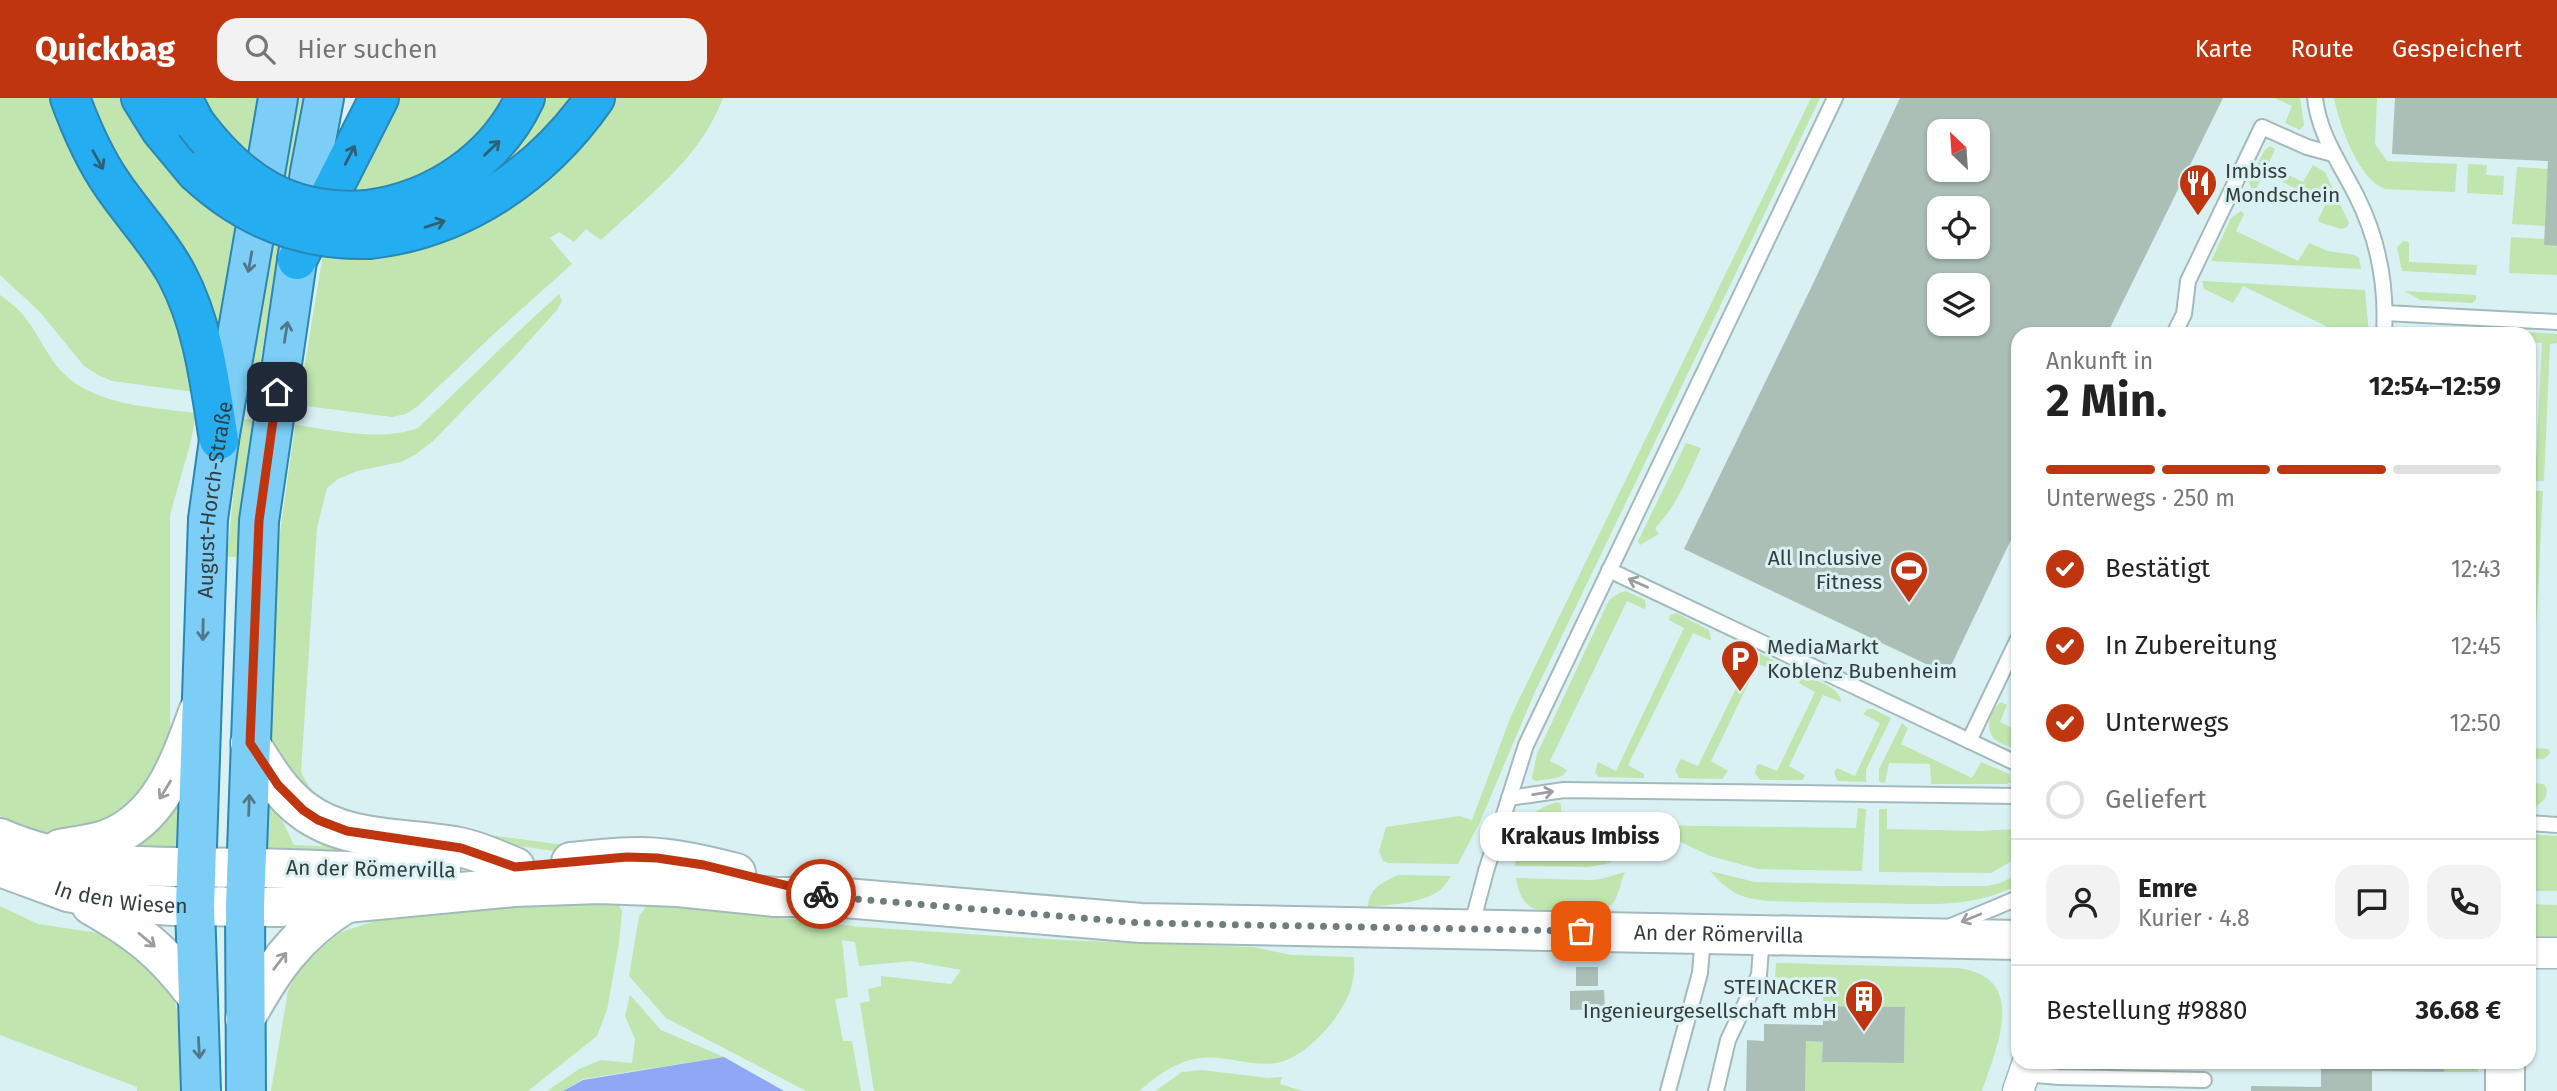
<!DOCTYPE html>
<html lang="de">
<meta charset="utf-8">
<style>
:root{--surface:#fff;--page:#f2f2f2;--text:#222;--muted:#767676;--line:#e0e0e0;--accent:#bf3510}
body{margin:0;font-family:"Fira Sans",sans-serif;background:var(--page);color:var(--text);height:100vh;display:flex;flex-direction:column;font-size:26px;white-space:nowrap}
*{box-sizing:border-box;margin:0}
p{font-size:23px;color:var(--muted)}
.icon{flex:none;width:38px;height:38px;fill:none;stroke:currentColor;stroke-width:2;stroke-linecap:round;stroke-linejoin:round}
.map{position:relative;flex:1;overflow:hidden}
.side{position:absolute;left:2011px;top:229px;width:525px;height:742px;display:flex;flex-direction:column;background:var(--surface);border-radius:21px;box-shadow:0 2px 5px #0004}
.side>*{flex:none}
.needle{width:46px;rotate:335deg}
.controls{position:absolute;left:1927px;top:21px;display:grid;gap:14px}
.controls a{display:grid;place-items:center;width:63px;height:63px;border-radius:14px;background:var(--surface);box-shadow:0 2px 5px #0004;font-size:35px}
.pin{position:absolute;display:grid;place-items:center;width:60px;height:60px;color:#fff;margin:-30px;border-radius:14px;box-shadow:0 4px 10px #0006}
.courier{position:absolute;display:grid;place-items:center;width:70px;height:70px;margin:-35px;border:5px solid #bf3510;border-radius:50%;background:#fff;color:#222;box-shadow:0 2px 9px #0007}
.bubble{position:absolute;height:49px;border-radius:21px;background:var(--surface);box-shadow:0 2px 5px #0004;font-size:23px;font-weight:700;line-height:49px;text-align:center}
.overview em{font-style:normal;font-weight:700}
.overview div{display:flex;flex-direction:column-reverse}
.overview{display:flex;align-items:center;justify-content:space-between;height:119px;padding:0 35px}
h1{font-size:46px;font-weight:700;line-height:52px}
.bar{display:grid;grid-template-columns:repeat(4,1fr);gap:10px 7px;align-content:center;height:84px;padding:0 35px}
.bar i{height:9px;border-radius:5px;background:var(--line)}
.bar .selected{background:var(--accent)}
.bar p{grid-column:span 4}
.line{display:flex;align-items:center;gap:18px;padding:0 35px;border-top:2px solid var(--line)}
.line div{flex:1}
.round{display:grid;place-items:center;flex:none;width:74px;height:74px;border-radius:21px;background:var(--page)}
ol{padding:0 35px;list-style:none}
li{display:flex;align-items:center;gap:21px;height:77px}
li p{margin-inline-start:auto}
li .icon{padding:7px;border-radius:50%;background:var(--accent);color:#fff;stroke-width:4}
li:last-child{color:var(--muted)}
li i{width:38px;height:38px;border:4px solid var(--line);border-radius:50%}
header{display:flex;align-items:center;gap:42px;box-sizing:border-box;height:98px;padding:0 35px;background:var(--accent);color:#fff}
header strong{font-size:33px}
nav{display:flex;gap:38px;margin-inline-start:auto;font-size:24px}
.search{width:490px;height:63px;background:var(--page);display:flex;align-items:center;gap:18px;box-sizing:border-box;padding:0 24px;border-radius:21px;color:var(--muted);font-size:26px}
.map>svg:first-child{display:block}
.green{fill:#c0e5ae}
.water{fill:#8fa7f4}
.building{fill:#abbfb7;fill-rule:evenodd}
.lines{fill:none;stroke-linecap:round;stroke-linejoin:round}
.lane-casing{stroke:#a3babc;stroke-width:18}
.street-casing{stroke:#a3babc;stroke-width:33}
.secondary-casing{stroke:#a3babc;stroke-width:42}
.primary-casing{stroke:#2a86b2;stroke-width:42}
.highway-casing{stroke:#2a86b2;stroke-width:42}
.lane{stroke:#fff;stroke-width:14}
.street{stroke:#fff;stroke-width:30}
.secondary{stroke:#fff;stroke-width:38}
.primary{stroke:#7ccef6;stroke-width:38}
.highway{stroke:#24adf0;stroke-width:38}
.highway-bridge-casing{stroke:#2a86b2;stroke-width:42;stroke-linecap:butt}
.highway-bridge{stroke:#24adf0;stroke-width:38}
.oneway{stroke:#305f74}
.oneway2{stroke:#517888}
.oneway3{stroke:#9a9e9f}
.done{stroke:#6f7d7e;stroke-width:7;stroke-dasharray:0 12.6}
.route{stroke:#bf3510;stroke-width:9}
.labels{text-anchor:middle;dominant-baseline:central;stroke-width:6;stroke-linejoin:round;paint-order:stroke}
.poi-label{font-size:21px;fill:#353e3f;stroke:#daf1f3;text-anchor:start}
.street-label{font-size:21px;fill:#353e3f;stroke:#daf1f3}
</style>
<header>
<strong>Quickbag</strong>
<div class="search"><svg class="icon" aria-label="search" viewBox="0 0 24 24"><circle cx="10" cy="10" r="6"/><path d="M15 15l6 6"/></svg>Hier suchen</div>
<nav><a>Karte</a><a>Route</a><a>Gespeichert</a></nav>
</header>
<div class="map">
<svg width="2557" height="993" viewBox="0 0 2557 993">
<rect width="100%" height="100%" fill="#daf1f3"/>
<g class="green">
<polygon points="0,0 58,0 175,203 194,294 112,283 98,277 84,268 40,214 0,177"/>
<polygon points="83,0 128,0 241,127 220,239"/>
<polygon points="193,0 261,0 245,65"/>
<polygon points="296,0 308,0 291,84 279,78"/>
<polygon points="391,0 514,0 452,71 344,102"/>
<polygon points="537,0 583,0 533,57 394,117"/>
<path d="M614 0H723C700 61 647 99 601 142L586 131 574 144 559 134 550 140 572 166 495 235 418 308 406 316 392 319 298 307 323 156 596 26Z"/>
<polygon points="1811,0 1820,0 1534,596 1479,726 1458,766 1388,765 1383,763 1379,753 1386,729 1459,718 1472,722 1511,618"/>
<polygon points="2275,0 2300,0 2304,27 2300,32 2285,25 2292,8"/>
<path d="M2334 0H2377L2375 46 2387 63 2457 66 2455 94 2385 91C2358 81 2339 26 2334 0Z"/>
<polygon points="2270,48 2275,51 2268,67 2303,84 2313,67 2325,74 2349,125 2347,129 2341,131 2319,124 2318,122 2326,105 2264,75 2256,91 2251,90 2249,84 2264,53"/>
<polygon points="2468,66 2487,67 2486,77 2504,78 2503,97 2467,95"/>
<polygon points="2517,69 2548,71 2545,128 2512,126"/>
<polygon points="2241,113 2244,116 2236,133 2298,163 2309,145 2328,153 2355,157 2359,160 2361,171 2211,163 2231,120"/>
<polygon points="2511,139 2544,141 2544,147 2557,148 2557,177 2509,175"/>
<polygon points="269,141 280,144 254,302 243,300"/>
<polygon points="2403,143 2409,144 2409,164 2477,167 2476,177 2402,173 2397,149"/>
<polygon points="2202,183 2365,192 2369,236 2342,236 2243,188 2233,205 2204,191"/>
<polygon points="2404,193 2476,197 2476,202 2472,205 2421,202"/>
<path d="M559 196 562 203 557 212 512 262 433 343 415 357 401 364 357 373 338 381 327 390 317 430 301 674C313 700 331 709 357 719L557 746H586L561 754 363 726 312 704 274 654 269 637 271 499 295 327C334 332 380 344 418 330L522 230Z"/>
<path d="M0 197C10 204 20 212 27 222 39 238 47 257 60 272 93 308 151 309 196 315L191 343 170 417V636L163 669 130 714 63 736 36 732 0 718Z"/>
<polygon points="2422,229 2494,232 2497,236 2409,236"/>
<polygon points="2528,234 2557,236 2557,245 2550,246 2544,383 2535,383 2542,245 2529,244 2529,236 2525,236"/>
<polygon points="241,320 253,322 238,459 227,459"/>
<path d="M1686 345 1701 350C1688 378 1677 408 1655 430L1659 436 1640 447 1638 443Z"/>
<polygon points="2534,393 2543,393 2530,650 2549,651 2550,655 2544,661 2529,660 2529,492"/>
<path d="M1626 493 1645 502 1646 509 1644 511 1627 503 1550 663 1567 672C1563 682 1546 681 1535 683L1532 680 1537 656 1609 502 1619 495Z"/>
<polygon points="1676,515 1709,532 1711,541 1710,542 1693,535 1628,667 1644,676 1644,680 1599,679 1595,675 1598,664 1616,673 1684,530 1669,522 1670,517"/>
<polygon points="1742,547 1773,562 1776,573 1758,566 1711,663 1728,673 1722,681 1679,680 1675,672 1681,661 1698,668 1750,562 1732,552 1735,548"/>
<path d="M1802 579C1816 581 1841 590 1841 604L1823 597 1789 668 1805 677 1803 682H1760L1755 675 1757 667 1760 666 1777 673 1815 594 1799 585Z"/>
<path d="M2001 604 2007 607 2000 624 2018 633V653C2011 649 2002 647 1996 642 1983 632 1991 612 2001 604Z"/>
<polygon points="1868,611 1873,611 1891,620 1866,672 1866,684 1838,683 1834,675 1837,670 1855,678 1880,625 1863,616"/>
<polygon points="1902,625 1908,630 1901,646 1972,680 1981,664 2009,676 2011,684 2007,686 1931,686 1930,666 1889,665 1885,685 1879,684 1879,671"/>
<polygon points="2530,685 2544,686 2547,692 2545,701 2531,713 2529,713"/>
<polygon points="182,694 182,756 94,753"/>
<polygon points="264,697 275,708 294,747 319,748 343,743 455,761 265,758"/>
<path d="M1558 704 1561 706V726L1856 730 1858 710 1866 711 1862 773 1758 771 1710 758 1681 744 1667 742 1651 745 1606 766 1588 769 1515 768C1518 735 1522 713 1558 704Z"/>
<polygon points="1879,711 1887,711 1887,731 1979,733 2018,731 2018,756 2012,763 1991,775 1879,774"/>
<polygon points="2529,736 2557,738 2557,793 2529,793"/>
<path d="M1710 773 1755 784 1940 788H1987L2000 785 2018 776V787C1971 811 1927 806 1876 805 1841 805 1805 804 1769 803 1739 800 1730 795 1710 773Z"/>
<path d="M1625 774C1620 784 1619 801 1610 808 1603 813 1544 814 1535 811 1522 806 1518 792 1516 780L1589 782 1601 781Z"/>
<path d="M1398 777 1451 778C1448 783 1444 789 1440 792 1425 805 1388 807 1368 809 1369 791 1382 784 1398 777Z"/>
<polygon points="614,799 622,813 619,845 607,912 597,938 528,993 271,993 288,893 302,864 341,834 378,822"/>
<path d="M649 805 862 829 1062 842 1254 849 1291 857 1354 859C1354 866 1355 874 1353 881 1349 912 1308 960 1276 965 1251 969 1226 957 1200 960 1176 963 1157 978 1139 993H874L860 905 870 903 868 891 881 888V878L951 886 961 872 911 863 859 868 855 844 842 842 848 899 835 901 843 943H852L861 993H806L666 920 629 878 639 818Z"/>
<polygon points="2529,806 2557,807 2557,841 2529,840"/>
<polygon points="0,808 38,826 98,835 142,855 165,878 177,911 184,993 137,993 137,989 0,937"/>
<path d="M1776 865 1958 870C2029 879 1997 948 1982 993H1805L1806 943 1823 944V964L1904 965 1905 909 1823 908V881L1775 880Z"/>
<polygon points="630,897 661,932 724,959 583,981 563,993 547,993 579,971 601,962 632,965 635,941 625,918"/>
<polygon points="2445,964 2477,964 2478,974 2444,974"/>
<polygon points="1202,972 1268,980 1282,979 1280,986 1302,993 1155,993 1182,974"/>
</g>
<polygon class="water" points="724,959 784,993 563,993 583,982"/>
<g class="building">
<path d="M1900 0H2223L2107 236H2018V427L1947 576 1684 451 1810 192ZM1939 33H1978V72H1939ZM1939 110H1978V149H1939ZM1939 187H1978V226H1939Z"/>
<polygon points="2395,0 2557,0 2557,148 2544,147 2548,63 2392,56"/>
<rect x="1576" y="869" width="22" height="19"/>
<polygon points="1604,892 1605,911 1570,912 1570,893"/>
<polygon points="1823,908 1905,909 1904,965 1822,964 1823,944 1806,943 1805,993 1746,993 1747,942 1764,943 1764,926 1823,927"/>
<polygon points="2194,964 2445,964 2444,974 2372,973 2372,993 2251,993 2251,988 2321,989 2321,969 2194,967"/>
</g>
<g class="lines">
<defs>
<g id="lane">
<path d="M2315 0C2319 37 2341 67 2357 99 2379 143 2387 187 2384 236"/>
<polyline points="2385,215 2557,224"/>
<polyline points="2174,236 2184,216 2188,183 2262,29 2307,49 2333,56"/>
<polyline points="1609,472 2018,666"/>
<polyline points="1969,643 2018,541"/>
<polyline points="1509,700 1564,692 2018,698"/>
<polyline points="2529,725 2557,727"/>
<polyline points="1951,828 2018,800"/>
<polyline points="1471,830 1486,773 1526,647 1835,0"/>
<polyline points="2024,976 2059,979 2204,982"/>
<polyline points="1668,993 1700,875 1703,837"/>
<polyline points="1716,993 1728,942 1759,877 1762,837"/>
</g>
<g id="street">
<polyline points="2529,855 2557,855"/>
<polyline points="2018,993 2028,964"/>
</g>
<g id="secondary">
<path d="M250 645C265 669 280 695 303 712 346 745 409 739 459 749 479 753 497 762 515 769"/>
<path d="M0 740C79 775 169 768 253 770 316 771 379 776 441 773"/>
<path d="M60 751C76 748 93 746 108 741 163 719 180 662 199 612"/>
<path d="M571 764C595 762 619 758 643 759 675 760 705 767 736 775"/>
<path id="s1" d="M0 769 68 794 127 805 174 808 279 809 346 805 514 789 600 786 678 789 775 799H833L1141 825 2018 842"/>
<path d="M91 807C138 834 163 853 196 897"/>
<path d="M245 921C273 870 296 836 346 805"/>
<polyline points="2505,993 2505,964"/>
</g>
<g id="primary">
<path id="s2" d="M201 993 195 808 208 421 219 342 278 0"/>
<polyline points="246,993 245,808 259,423 310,74 324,0"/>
</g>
<g id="highway">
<path d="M70 0C81 30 94 60 112 86 133 117 160 145 177 177 204 228 210 286 219 342"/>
<polyline points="141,0 161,32 196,74"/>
<polyline points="182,0 195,25"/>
<path d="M367 112C435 103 496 62 525 0"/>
<path d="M369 141C462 131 542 76 595 0"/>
<polyline points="297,162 379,0"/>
</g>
</defs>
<use href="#lane" class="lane-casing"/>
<use href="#street" class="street-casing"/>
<use href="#secondary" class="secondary-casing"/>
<use href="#primary" class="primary-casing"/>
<use href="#highway" class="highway-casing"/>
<use href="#lane" class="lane"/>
<use href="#street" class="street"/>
<use href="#secondary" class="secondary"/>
<use href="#primary" class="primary"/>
<use href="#highway" class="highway"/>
<defs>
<g id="highway-bridge">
<path d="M195 25C240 85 290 118 367 112"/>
<path d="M196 74C245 120 301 143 369 141"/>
</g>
</defs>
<use href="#highway-bridge" class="highway-bridge-casing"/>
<use href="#highway-bridge" class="highway-bridge"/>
</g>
<defs><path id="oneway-shaft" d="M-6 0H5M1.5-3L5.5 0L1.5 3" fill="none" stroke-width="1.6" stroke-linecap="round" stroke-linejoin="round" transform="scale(1.75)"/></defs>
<g class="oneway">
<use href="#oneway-shaft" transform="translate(492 50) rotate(-44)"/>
<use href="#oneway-shaft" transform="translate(350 57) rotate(-63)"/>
<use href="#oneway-shaft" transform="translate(98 62) rotate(61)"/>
<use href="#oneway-shaft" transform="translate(435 126) rotate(-18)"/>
</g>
<g class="oneway2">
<use href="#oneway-shaft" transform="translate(250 164) rotate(100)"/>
<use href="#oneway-shaft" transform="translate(286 234) rotate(-81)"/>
<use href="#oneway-shaft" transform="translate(203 532) rotate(91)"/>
<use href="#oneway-shaft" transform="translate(249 707) rotate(-88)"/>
<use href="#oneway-shaft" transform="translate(199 950) rotate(87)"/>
</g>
<g class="oneway3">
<use href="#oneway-shaft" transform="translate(1638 485) rotate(-156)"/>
<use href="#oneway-shaft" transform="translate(165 692) rotate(122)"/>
<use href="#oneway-shaft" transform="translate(1543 695) rotate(-9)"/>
<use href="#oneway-shaft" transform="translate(1971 820) rotate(158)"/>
<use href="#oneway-shaft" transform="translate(147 842) rotate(40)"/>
<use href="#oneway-shaft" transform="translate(280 863) rotate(-53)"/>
</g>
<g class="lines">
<polyline class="done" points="821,796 833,799 1141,825 1581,833"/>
<polyline class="route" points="277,294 259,423 250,645 278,687 303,712 318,722 347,733 461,750 515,769 627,759 657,760 704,767 821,796"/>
</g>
<defs>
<symbol id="restaurant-pin" viewBox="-11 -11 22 30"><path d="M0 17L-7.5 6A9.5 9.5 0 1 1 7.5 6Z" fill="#bf3510" stroke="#daf1f3"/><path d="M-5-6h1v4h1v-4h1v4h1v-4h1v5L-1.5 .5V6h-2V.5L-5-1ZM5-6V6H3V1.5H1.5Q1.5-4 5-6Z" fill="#fff"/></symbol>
<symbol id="stadium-pin" viewBox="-11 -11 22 30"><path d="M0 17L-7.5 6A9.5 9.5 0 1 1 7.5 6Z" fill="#bf3510" stroke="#daf1f3"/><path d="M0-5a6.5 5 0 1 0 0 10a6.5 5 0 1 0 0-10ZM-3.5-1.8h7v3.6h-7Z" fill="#fff"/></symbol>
<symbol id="parking-pin" viewBox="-11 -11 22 30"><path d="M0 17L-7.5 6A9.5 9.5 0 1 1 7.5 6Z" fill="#bf3510" stroke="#daf1f3"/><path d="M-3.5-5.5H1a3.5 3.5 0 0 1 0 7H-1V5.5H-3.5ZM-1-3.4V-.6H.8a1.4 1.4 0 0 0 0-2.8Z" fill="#fff"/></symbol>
<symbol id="building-pin" viewBox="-11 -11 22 30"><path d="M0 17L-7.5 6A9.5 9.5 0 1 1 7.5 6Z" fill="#bf3510" stroke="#daf1f3"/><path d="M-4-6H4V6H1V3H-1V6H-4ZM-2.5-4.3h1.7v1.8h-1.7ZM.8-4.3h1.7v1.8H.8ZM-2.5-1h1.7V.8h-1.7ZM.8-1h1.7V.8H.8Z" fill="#fff"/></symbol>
</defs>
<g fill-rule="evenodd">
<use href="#restaurant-pin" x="2176" y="63" width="44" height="60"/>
<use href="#stadium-pin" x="1887" y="450" width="44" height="60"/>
<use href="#parking-pin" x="1718" y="539" width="44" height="60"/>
<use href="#building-pin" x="1842" y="879" width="44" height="60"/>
</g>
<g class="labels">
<g class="poi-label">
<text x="2225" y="73">Imbiss<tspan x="2225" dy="24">Mondschein</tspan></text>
<text x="1882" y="460" text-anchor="end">All Inclusive<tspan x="1882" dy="24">Fitness</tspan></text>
<text x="1767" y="549">MediaMarkt<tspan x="1767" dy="24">Koblenz Bubenheim</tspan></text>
<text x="1837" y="889" text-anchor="end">STEINACKER<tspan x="1837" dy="24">Ingenieurgesellschaft mbH</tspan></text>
</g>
<g class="street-label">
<text stroke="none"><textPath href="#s2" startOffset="592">August-Horch-Straße</textPath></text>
<text transform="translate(371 771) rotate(1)">An der Römervilla</text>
<text stroke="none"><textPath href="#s1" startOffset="126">In den Wiesen</textPath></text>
<text stroke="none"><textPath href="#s1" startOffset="1727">An der Römervilla</textPath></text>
</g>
</g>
</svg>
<div class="controls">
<a><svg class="needle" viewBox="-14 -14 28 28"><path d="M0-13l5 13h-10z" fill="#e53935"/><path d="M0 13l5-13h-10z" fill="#767676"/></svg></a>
<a><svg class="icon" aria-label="locate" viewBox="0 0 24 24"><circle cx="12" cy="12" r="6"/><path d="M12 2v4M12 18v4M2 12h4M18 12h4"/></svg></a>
<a><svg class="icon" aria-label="layers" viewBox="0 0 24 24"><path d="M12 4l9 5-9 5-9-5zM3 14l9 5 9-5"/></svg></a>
</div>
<div class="pin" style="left:1581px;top:833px;background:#ea580c"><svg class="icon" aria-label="bag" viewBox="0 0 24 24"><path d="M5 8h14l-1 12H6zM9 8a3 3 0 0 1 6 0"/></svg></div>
<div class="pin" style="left:277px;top:294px;background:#1f2937"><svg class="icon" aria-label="home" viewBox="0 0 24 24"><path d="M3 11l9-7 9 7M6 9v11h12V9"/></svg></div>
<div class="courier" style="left:821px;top:796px"><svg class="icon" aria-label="bike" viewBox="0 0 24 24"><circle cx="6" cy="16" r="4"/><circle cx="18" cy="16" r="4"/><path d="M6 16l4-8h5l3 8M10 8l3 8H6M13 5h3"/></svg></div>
<div class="bubble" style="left:1480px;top:714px;width:200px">Krakaus Imbiss</div>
<section class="side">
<div class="overview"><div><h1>2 Min.</h1><p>Ankunft in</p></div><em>12:54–12:59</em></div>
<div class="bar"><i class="selected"></i><i class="selected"></i><i class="selected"></i><i></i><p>Unterwegs · 250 m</p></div>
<ol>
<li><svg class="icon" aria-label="check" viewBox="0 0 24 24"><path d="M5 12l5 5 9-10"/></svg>Bestätigt<p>12:43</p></li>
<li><svg class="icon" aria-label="check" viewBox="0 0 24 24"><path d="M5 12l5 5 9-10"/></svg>In Zubereitung<p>12:45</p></li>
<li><svg class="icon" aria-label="check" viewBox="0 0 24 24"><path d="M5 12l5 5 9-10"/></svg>Unterwegs<p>12:50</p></li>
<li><i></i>Geliefert</li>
</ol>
<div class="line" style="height:126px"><a class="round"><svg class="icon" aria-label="person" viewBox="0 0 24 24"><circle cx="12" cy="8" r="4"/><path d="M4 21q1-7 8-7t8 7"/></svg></a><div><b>Emre</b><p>Kurier · 4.8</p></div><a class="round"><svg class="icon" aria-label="chat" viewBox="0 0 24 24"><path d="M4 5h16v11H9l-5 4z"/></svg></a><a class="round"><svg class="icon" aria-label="phone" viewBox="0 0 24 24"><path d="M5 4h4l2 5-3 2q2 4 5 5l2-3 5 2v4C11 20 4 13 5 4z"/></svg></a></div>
<div class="line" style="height:91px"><div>Bestellung #9880</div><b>36.68 €</b></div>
</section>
</div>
